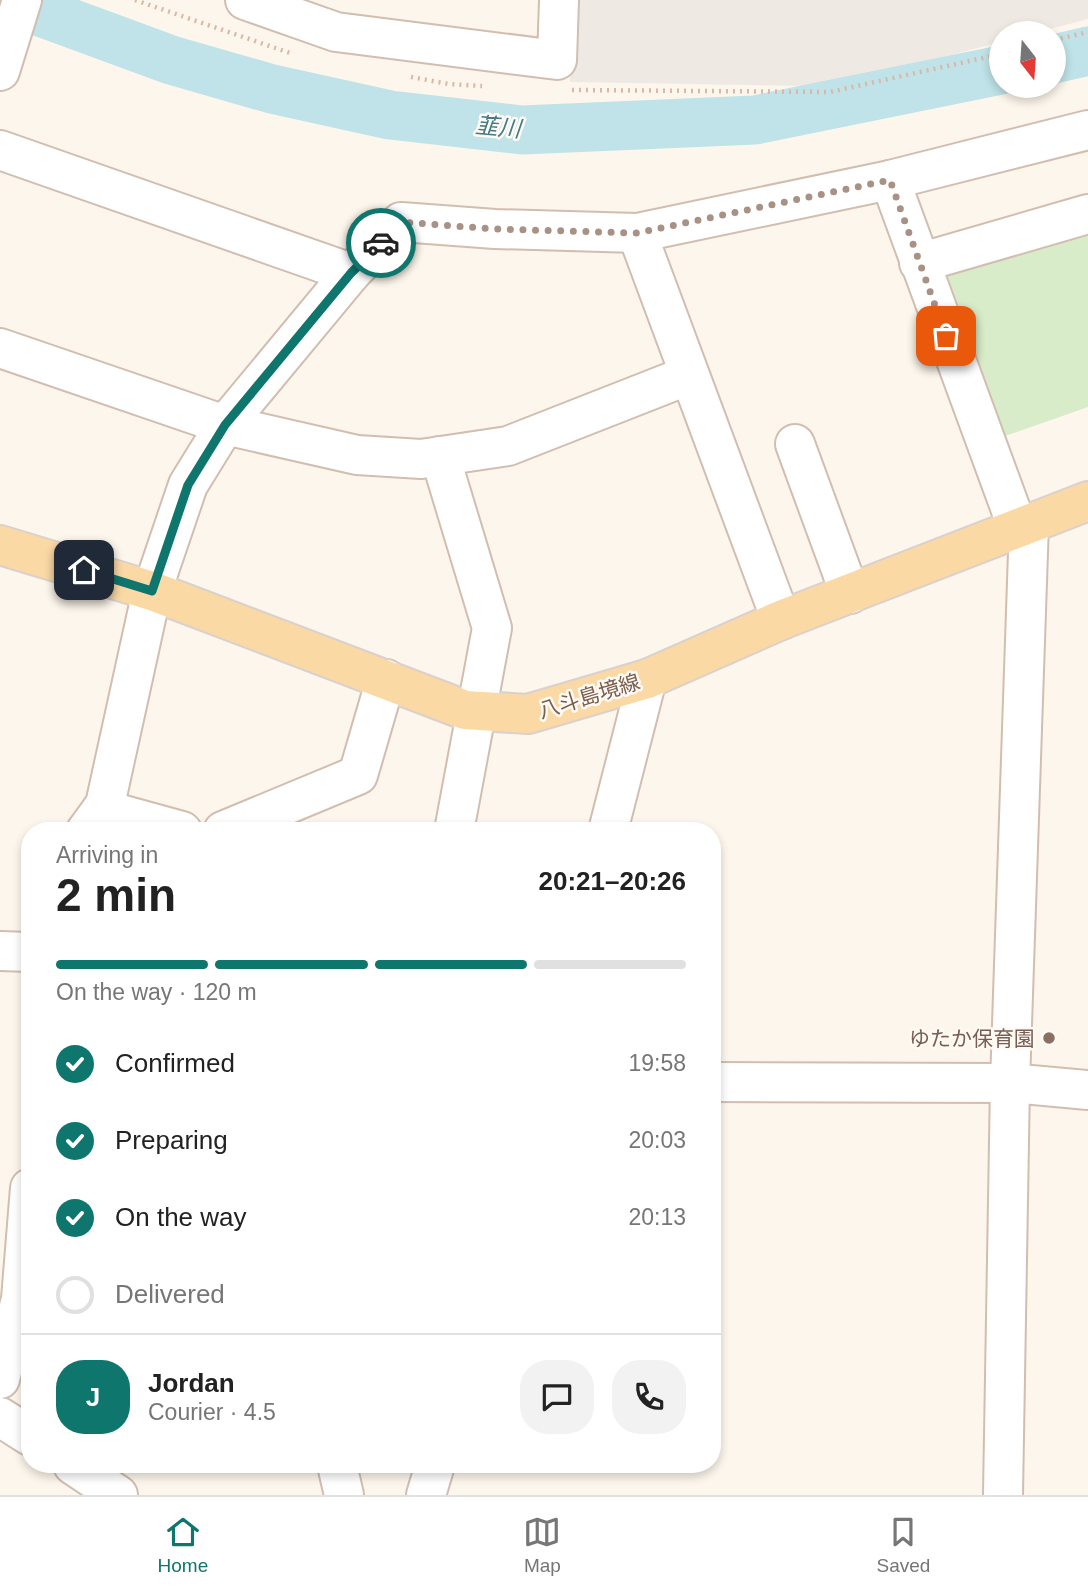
<!DOCTYPE html>
<meta charset="utf-8">
<style>
:root{--surface:#fff;--page:#f2f2f2;--text:#222;--muted:#767676;--line:#e0e0e0;--accent:#0f766e}
body{margin:0;font-family:Arial,"Noto Sans JP",sans-serif;background:var(--page);color:var(--text);height:100vh;display:flex;flex-direction:column;font-size:26px;white-space:nowrap}
*{box-sizing:border-box;margin:0}
p{font-size:23px;color:var(--muted)}
.icon{flex:none;width:38px;height:38px;fill:none;stroke:currentColor;stroke-width:2;stroke-linecap:round;stroke-linejoin:round}
.map{position:relative;flex:1;overflow:hidden}
.sheet{position:absolute;left:21px;top:822px;width:700px;height:651px;display:flex;flex-direction:column;background:var(--surface);border-radius:28px;box-shadow:0 4px 10px #0003}
.sheet>*{flex:none}
.needle{width:46px;rotate:163deg}
.fabs{position:absolute;left:989px;top:21px;display:grid;gap:14px}
.fabs a{display:grid;place-items:center;width:77px;height:77px;border-radius:50%;background:var(--surface);box-shadow:0 4px 10px #0003;font-size:35px}
.pin{position:absolute;display:grid;place-items:center;width:60px;height:60px;color:#fff;margin:-30px;border-radius:14px;box-shadow:0 4px 10px #0006}
.courier{position:absolute;display:grid;place-items:center;width:70px;height:70px;margin:-35px;border:5px solid #0f766e;border-radius:50%;background:#fff;color:#222;box-shadow:0 2px 9px #0007}
.summary em{font-style:normal;font-weight:700}
.summary div{display:flex;flex-direction:column-reverse}
.summary{display:flex;align-items:center;justify-content:space-between;height:119px;padding:0 35px}
h1{font-size:46px;font-weight:700;line-height:52px}
.bar{display:grid;grid-template-columns:repeat(4,1fr);gap:10px 7px;align-content:center;height:84px;padding:0 35px}
.bar i{height:9px;border-radius:5px;background:var(--line)}
.bar .active{background:var(--accent)}
.bar p{grid-column:span 4}
.line{display:flex;align-items:center;gap:18px;padding:0 35px;border-top:2px solid var(--line)}
.line div{flex:1}
.round{display:grid;place-items:center;flex:none;width:74px;height:74px;border-radius:28px;background:var(--page)}
ol{padding:0 35px;list-style:none}
li{display:flex;align-items:center;gap:21px;height:77px}
li p{margin-inline-start:auto}
li .icon{padding:7px;border-radius:50%;background:var(--accent);color:#fff;stroke-width:4}
li:last-child{color:var(--muted)}
li i{width:38px;height:38px;border:4px solid var(--line);border-radius:50%}
.tab-bar{display:flex;justify-content:space-around;align-items:center;height:98px;border-top:2px solid var(--line);background:var(--surface);font-size:19px;color:var(--muted)}
.tab-bar a{display:grid;justify-items:center;gap:4px}
.tab-bar .active{color:var(--accent)}
.map>svg:first-child{display:block}
.industrial{fill:#efe9e4}
.green{fill:#d8ecc9}
.lines{fill:none;stroke-linecap:round;stroke-linejoin:round}
.river{stroke:#bfe3e8;stroke-width:49}
.minor-casing{stroke:#d1beb0;stroke-width:42}
.major-casing{stroke:#dad1cd;stroke-width:42}
.path{stroke:#d9b8a5;stroke-width:4.5;stroke-dasharray:2 5;stroke-linecap:butt}
.minor{stroke:#fff;stroke-width:38}
.major{stroke:#fbd9a5;stroke-width:38}
.done{stroke:#a89285;stroke-width:7;stroke-dasharray:0 12.6}
.route{stroke:#0f766e;stroke-width:9}
.education-dot{fill:#8d6e63;stroke:#fffaf3;stroke-width:2.5}
.labels{text-anchor:middle;dominant-baseline:central;stroke-width:5;stroke-linejoin:round;paint-order:stroke}
.street-label{font-size:21px;fill:#7a5c4d;stroke:#fffaf3}
.education-label{font-size:21px;fill:#785e54;stroke:#fffaf3;text-anchor:end}
.water-label{font-size:23px;font-style:italic;fill:#437c86;stroke:#fffaf3}
</style>
<div class="map">
<svg width="1088" height="1495" viewBox="0 0 1088 1495">
<rect width="100%" height="100%" fill="#fdf6ec"/>
<polygon class="industrial" points="572,0 1088,0 1088,19 1035,33 1001,33 1001,42 859,79 807,86 570,82"/>
<polygon class="green" points="1088,224 1088,407 994,440 937,274"/>
<g class="lines">
<g class="river">
<polyline points="8,0 171,60 272,89 390,115 522,130 755,120 1001,70"/>
<polyline points="1054,59 1088,51"/>
</g>
<defs>
<g id="minor">
<polyline points="245,0 336,32 557,60 559,0"/>
<polyline points="0,71 22,0"/>
<polyline points="0,150 351,273"/>
<polyline points="890,180 1018,529"/>
<polyline points="637,233 781,620"/>
<polyline points="919,263 1088,214"/>
<polyline points="0,348 225,425 357,455 421,459 508,446 689,375"/>
<polyline points="795,444 850,594"/>
<polyline points="440,456 492,628 454,831"/>
<polyline points="102,809 182,831"/>
<polyline points="86,831 105,805 152,591 188,485 225,425 351,273 401,222 495,229 637,233 890,180 1088,130"/>
<polyline points="223,831 358,775 386,679"/>
<polyline points="608,831 647,679"/>
<polyline points="0,951 30,952"/>
<polyline points="712,1082 1010,1083 1088,1090"/>
<polyline points="0,1379 21,1299 30,1188"/>
<polyline points="0,1417 30,1436"/>
<polyline points="73,1465 118,1495"/>
<polyline points="337,1465 344,1495"/>
<polyline points="426,1495 435,1465"/>
<polyline points="1003,1495 1010,1083 1029,523"/>
</g>
<polyline id="major" points="0,545 152,591 465,710 528,714 647,679 781,620 1088,501"/>
</defs>
<use href="#minor" class="minor-casing"/>
<use href="#major" class="major-casing"/>
<g class="path">
<polyline points="135,0 293,54"/>
<polyline points="1054,40 1088,32"/>
<polyline points="411,77 449,84 482,86"/>
<polyline points="572,90 830,92 1001,54"/>
</g>
<use href="#minor" class="minor"/>
<use href="#major" class="major"/>
</g>
<g class="lines">
<polyline class="done" points="381,243 401,222 495,229 637,233 890,180 946,336"/>
<polyline class="route" points="84,570 152,591 188,485 225,425 351,273 381,243"/>
</g>
<circle class="education-dot" cx="1049" cy="1038" r="7"/>
<g class="labels">
<g class="street-label">
<text transform="translate(589 696) rotate(-17)">八斗島境線</text>
</g>
<g class="education-label">
<text x="1035" y="1038">ゆたか保育園</text>
</g>
<g class="water-label">
<text transform="translate(498 127) rotate(5)">韮川</text>
</g>
</g>
</svg>
<div class="fabs">
<a><svg class="needle" viewBox="-14 -14 28 28"><path d="M0-13l5 13h-10z" fill="#e53935"/><path d="M0 13l5-13h-10z" fill="#767676"/></svg></a>
</div>
<div class="pin" style="left:946px;top:336px;background:#ea580c"><svg class="icon" aria-label="bag" viewBox="0 0 24 24"><path d="M5 8h14l-1 12H6zM9 8a3 3 0 0 1 6 0"/></svg></div>
<div class="pin" style="left:84px;top:570px;background:#1f2937"><svg class="icon" aria-label="home" viewBox="0 0 24 24"><path d="M3 11l9-7 9 7M6 9v11h12V9"/></svg></div>
<div class="courier" style="left:381px;top:243px"><svg class="icon" aria-label="car" viewBox="0 0 24 24"><path d="M5 17H2v-5l4-1 3-4h7l3 4 3 1v5h-3M9 17h6M6 11h13"/><circle cx="7" cy="17" r="2"/><circle cx="17" cy="17" r="2"/></svg></div>
<section class="sheet">
<div class="summary"><div><h1>2 min</h1><p>Arriving in</p></div><em>20:21–20:26</em></div>
<div class="bar"><i class="active"></i><i class="active"></i><i class="active"></i><i></i><p>On the way · 120 m</p></div>
<ol>
<li><svg class="icon" aria-label="check" viewBox="0 0 24 24"><path d="M5 12l5 5 9-10"/></svg>Confirmed<p>19:58</p></li>
<li><svg class="icon" aria-label="check" viewBox="0 0 24 24"><path d="M5 12l5 5 9-10"/></svg>Preparing<p>20:03</p></li>
<li><svg class="icon" aria-label="check" viewBox="0 0 24 24"><path d="M5 12l5 5 9-10"/></svg>On the way<p>20:13</p></li>
<li><i></i>Delivered</li>
</ol>
<div class="line" style="height:126px"><b class="round" style="background:var(--accent);color:#fff">J</b><div><b>Jordan</b><p>Courier · 4.5</p></div><a class="round"><svg class="icon" aria-label="chat" viewBox="0 0 24 24"><path d="M4 5h16v11H9l-5 4z"/></svg></a><a class="round"><svg class="icon" aria-label="phone" viewBox="0 0 24 24"><path d="M5 4h4l2 5-3 2q2 4 5 5l2-3 5 2v4C11 20 4 13 5 4z"/></svg></a></div>
</section>
</div>
<nav class="tab-bar">
<a class="active"><svg class="icon" aria-label="home" viewBox="0 0 24 24"><path d="M3 11l9-7 9 7M6 9v11h12V9"/></svg>Home</a>
<a><svg class="icon" aria-label="map" viewBox="0 0 24 24"><path d="M3 6l6-2 6 2 6-2v14l-6 2-6-2-6 2zM9 4v14M15 6v14"/></svg>Map</a>
<a><svg class="icon" aria-label="saved" viewBox="0 0 24 24"><path d="M7 4h10v16l-5-4-5 4z"/></svg>Saved</a>
</nav>
